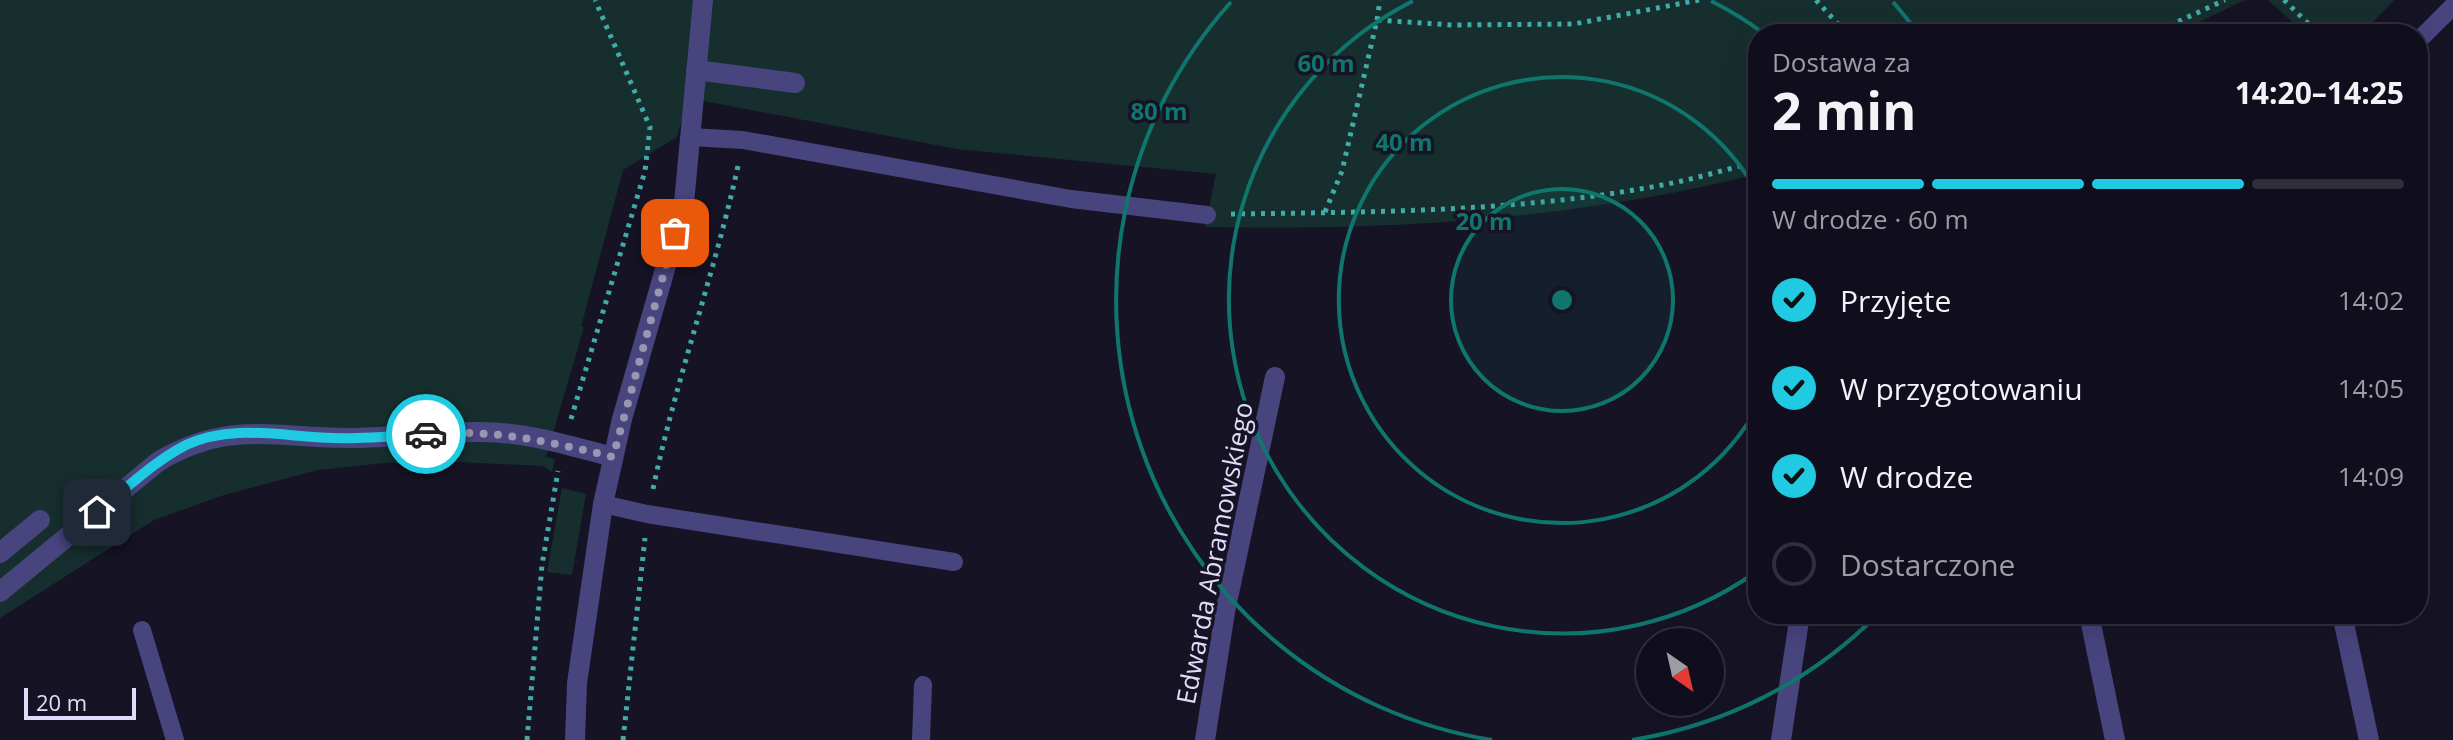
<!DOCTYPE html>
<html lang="pl">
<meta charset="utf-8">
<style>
:root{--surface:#100e1c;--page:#191725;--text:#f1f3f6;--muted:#9c9ca3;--line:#302e3b;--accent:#20cae2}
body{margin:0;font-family:"Open Sans",sans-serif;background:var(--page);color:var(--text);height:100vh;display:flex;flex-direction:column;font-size:30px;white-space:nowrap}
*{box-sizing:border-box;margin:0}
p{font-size:26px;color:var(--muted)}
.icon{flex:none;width:44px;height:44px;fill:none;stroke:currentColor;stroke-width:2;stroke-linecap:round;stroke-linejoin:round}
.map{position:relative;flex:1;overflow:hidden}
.panel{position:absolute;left:1748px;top:24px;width:680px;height:600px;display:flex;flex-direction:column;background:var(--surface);border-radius:32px;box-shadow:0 8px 32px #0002,0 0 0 2px var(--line)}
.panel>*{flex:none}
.needle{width:52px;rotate:146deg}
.controls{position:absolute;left:1636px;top:628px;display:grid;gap:16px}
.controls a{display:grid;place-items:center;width:88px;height:88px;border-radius:50%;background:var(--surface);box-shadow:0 8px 32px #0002,0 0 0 2px var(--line);font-size:40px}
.scale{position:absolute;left:24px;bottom:20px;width:112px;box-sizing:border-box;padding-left:8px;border:4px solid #e0dcfa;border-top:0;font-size:22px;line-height:28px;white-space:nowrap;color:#e0dcfa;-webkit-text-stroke:6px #161325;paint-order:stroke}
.pin{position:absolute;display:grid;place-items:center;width:68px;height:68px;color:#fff;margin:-34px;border-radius:16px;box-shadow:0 4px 12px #0006}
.courier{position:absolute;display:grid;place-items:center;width:80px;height:80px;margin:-40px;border:6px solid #20cae2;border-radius:50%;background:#fff;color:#222;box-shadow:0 2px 10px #0007}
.headline em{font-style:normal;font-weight:700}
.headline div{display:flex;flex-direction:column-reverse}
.headline{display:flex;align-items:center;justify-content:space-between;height:136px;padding:0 24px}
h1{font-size:52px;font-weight:700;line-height:60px}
.bar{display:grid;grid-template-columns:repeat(4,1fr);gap:12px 8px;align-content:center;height:96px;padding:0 24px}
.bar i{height:10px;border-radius:6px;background:var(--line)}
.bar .current{background:var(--accent)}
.bar p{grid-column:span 4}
ol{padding:0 24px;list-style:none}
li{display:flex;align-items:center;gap:24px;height:88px}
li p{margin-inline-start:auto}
li .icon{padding:8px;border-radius:50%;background:var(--accent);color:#111;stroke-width:4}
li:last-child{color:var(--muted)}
li i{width:44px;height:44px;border:4px solid var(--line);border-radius:50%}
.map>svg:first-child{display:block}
.green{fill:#162f2e}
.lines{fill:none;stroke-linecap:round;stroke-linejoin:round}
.path{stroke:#40aba7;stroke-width:5;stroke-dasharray:4 6;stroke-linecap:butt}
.service{stroke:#48447e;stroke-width:18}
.minor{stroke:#48447e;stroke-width:20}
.done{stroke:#9996af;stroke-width:8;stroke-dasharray:0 14.4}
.route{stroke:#20cae2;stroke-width:10}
.ring{fill:none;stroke:#0f766e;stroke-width:4}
.labels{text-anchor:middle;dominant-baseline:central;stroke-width:7;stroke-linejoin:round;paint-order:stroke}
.street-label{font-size:26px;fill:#e0dcfa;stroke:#161325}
.centre{fill:#0f766e;stroke:#161325;stroke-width:4}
.ring-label{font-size:24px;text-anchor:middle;font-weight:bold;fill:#0f766e;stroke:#161325;stroke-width:7;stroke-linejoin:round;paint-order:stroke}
</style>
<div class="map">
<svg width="2453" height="740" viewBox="0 0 2453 740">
<rect width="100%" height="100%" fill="#161325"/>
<g class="green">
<path d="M0 0H2245L2174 34H1758V174C1577 219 1391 231 1205 227L1216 174 957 149 688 98 677 137 623 170 581 327H584L546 457 555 459 552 472 543 466 438 461 384 463 318 470 224 495 154 520 0 618Z"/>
<polygon points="2268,0 2394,0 2362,34 2306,34"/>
<polygon points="562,488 586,494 572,575 547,572"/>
</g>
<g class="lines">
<g class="path">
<polyline points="1816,0 1847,34"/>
<polyline points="2284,0 2319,34"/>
<polyline points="1377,20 1380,0"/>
<polyline points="2151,34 2225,0"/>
<polyline points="1325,212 1342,171 1377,20 1452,25 1574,24 1699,0"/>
<path d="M1231 214C1374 212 1517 212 1657 186 1691 180 1725 170 1758 161"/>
<polyline points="571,419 645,171 650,127 595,0"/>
<path d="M653 489C676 380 714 275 738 166"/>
<polyline points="527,740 542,565 558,471"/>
<polyline points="623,740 645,538"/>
</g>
<g class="service">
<polyline points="2418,41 2453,6"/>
<polyline points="691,137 743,140 1071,199 1207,215"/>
<polyline points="603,504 647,514 954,562"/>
<polyline points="142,630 175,740"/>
<polyline points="921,740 923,685"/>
</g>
<g class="minor">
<polyline points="696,70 795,83"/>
<polyline points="0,553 40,520"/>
<path d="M0 592 159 461C230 420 272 438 348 438 393 438 437 431 482 432 527 432 570 446 613 457"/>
<polyline points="2089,614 2115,740"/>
<polyline points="2342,614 2369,740"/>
<polyline points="575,740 577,683 603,504 622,419 684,203 703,0"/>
<polyline points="1205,740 1225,612 1275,377"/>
<polyline points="1781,740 1800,614"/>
</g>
</g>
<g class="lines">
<path class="done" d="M426 434C495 429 547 441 613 457L675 233"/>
<path class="route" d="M97 512C126 489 153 462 186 445 232 423 285 437 333 438 364 439 396 436 426 434"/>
</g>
<circle cx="1562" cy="300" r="111" fill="#0f766e" fill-opacity=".12"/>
<g class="ring">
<circle cx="1562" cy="300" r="111"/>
<path d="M1758 406A223 223 0 1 1 1758 194"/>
<path d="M1756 572A334 334 0 1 1 1413 1M1711 1A334 334 0 0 1 1763 33"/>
<path d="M1877 615A445 445 0 0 1 1632 740M1492 740A445 445 0 0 1 1231 2M1893 2A445 445 0 0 1 1917 32"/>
</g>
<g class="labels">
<g class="street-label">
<text transform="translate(1214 553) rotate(-79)">Edwarda Abramowskiego</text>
</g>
</g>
<circle cx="1562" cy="300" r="12" class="centre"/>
<g class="ring-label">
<text x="1326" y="72">60 m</text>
<text x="1159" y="120">80 m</text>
<text x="1404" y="151">40 m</text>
<text x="1484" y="230">20 m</text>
</g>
</svg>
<div class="controls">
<a><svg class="needle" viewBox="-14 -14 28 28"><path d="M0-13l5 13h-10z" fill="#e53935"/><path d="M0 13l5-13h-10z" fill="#9c9ca3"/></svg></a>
</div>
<div class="scale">20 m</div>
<div class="pin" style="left:675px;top:233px;background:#ea580c"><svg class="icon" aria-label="bag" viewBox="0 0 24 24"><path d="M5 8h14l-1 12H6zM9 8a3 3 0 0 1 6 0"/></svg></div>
<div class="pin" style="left:97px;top:512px;background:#1f2937"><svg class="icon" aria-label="home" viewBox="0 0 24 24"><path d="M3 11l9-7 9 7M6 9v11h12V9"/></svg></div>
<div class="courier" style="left:426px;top:434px"><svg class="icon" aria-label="car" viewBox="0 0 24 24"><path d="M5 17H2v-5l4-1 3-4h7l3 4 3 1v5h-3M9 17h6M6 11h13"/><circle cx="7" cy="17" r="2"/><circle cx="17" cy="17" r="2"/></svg></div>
<section class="panel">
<div class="headline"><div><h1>2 min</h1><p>Dostawa za</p></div><em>14:20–14:25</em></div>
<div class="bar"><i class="current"></i><i class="current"></i><i class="current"></i><i></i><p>W drodze · 60 m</p></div>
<ol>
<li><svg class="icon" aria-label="check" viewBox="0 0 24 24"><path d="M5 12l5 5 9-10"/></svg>Przyjęte<p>14:02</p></li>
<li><svg class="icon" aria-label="check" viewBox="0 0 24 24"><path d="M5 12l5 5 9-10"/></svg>W przygotowaniu<p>14:05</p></li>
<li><svg class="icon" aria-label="check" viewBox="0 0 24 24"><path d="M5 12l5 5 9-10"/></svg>W drodze<p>14:09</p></li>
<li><i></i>Dostarczone</li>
</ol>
</section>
</div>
